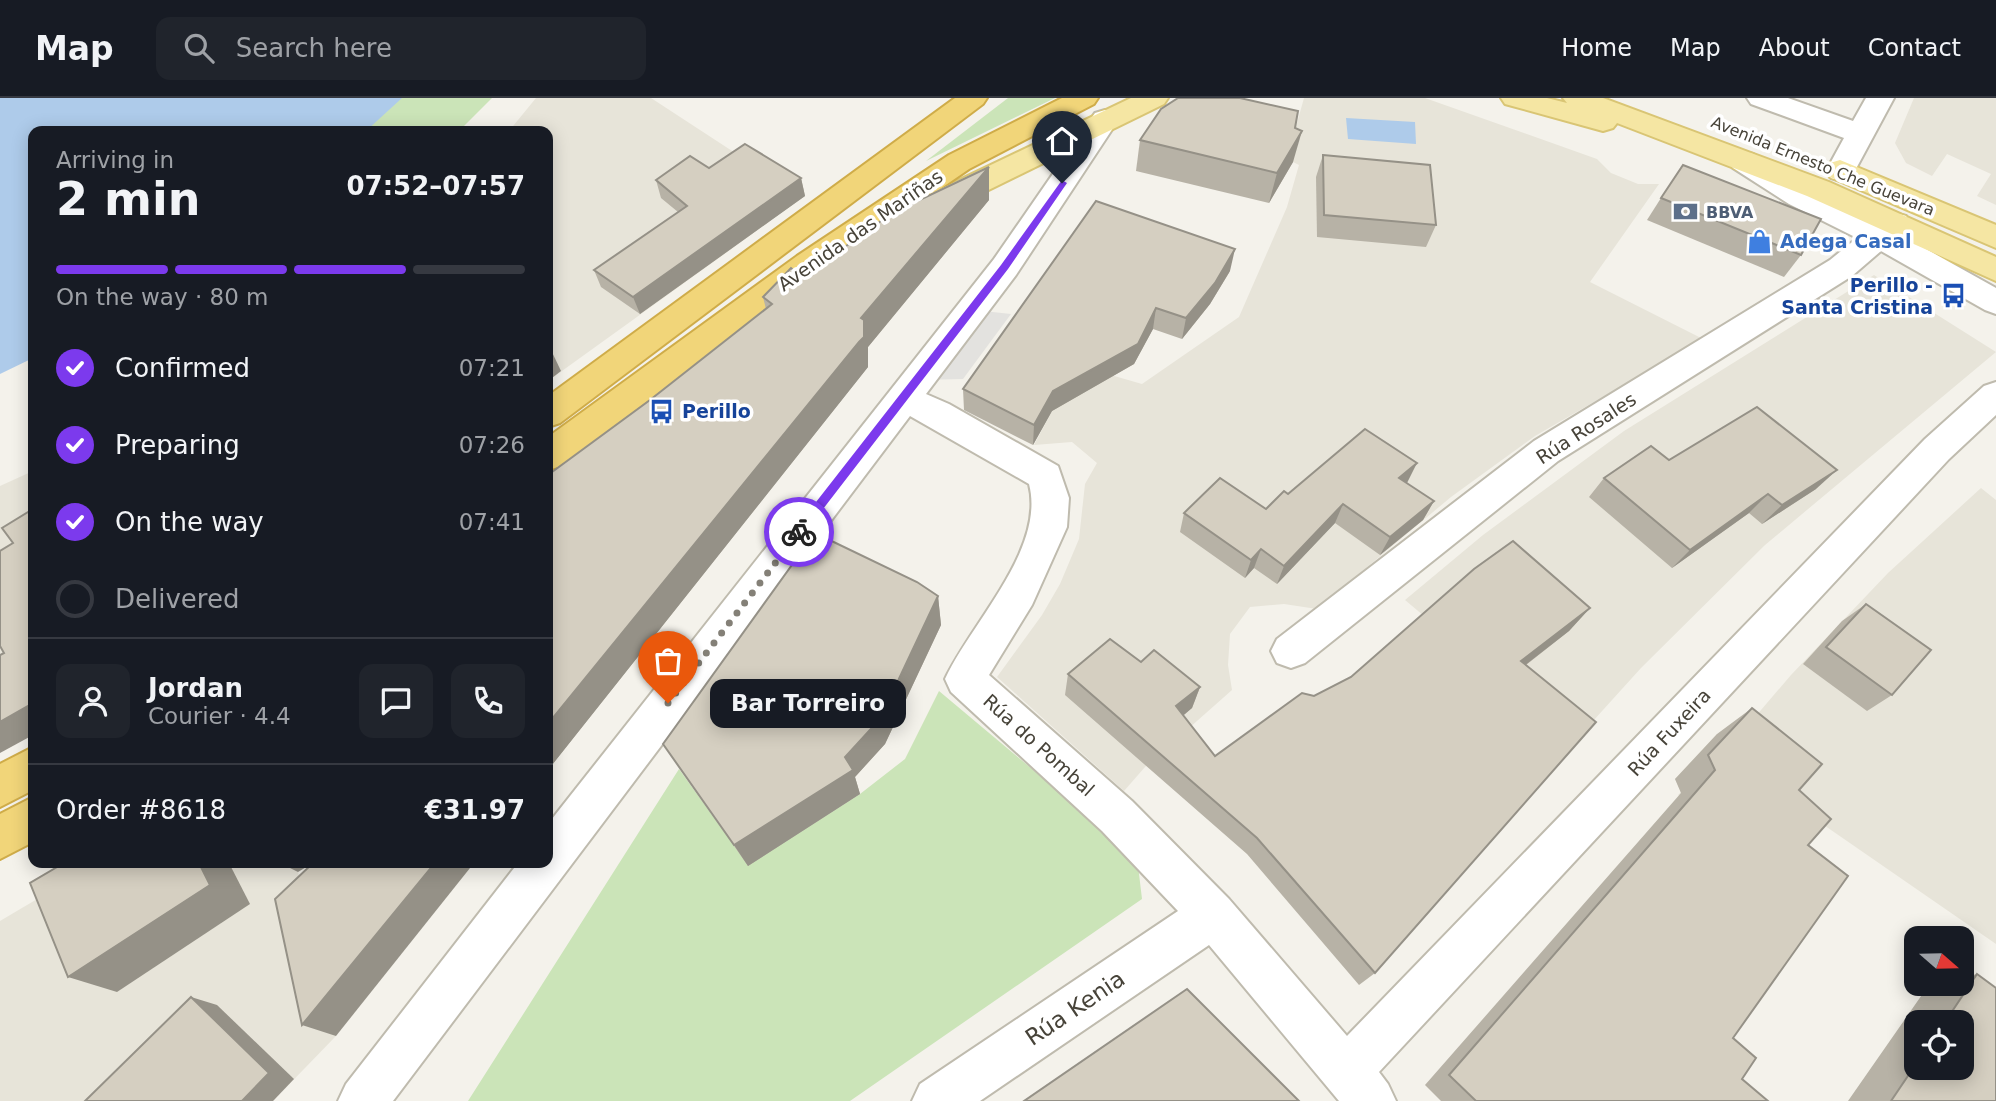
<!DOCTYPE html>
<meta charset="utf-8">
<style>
:root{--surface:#171b24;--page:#20242c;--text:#f1f3f6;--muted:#9ea1a6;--line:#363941;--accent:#7c3aed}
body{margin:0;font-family:"DejaVu Sans",sans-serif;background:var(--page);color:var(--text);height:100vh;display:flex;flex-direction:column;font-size:26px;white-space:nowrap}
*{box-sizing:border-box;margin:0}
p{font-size:23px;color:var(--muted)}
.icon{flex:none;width:38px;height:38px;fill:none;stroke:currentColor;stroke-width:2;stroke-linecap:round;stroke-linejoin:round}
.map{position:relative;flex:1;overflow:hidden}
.sheet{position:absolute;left:28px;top:28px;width:525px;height:742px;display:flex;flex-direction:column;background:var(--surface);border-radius:14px;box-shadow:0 4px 18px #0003}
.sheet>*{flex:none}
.needle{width:46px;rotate:110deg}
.fabs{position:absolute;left:1904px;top:828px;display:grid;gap:14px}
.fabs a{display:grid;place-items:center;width:70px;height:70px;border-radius:14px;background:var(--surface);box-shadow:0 4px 18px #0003;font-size:35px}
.pin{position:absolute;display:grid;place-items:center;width:60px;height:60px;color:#fff;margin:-72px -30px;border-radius:50% 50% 50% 0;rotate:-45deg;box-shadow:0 0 7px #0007}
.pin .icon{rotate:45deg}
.courier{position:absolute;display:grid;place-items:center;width:70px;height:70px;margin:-35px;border:5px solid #7c3aed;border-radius:50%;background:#fff;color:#222;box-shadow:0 2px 9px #0007}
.bubble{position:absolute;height:49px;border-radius:14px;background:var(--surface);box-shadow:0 4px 18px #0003;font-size:23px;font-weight:700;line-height:49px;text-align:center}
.head em{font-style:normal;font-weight:700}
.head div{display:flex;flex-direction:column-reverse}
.head{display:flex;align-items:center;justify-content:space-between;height:119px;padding:0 28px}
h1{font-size:46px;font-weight:700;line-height:52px}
.bar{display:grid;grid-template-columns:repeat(4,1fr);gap:10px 7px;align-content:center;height:84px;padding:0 28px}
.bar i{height:9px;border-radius:5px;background:var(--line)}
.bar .selected{background:var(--accent)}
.bar p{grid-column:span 4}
.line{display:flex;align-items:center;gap:18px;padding:0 28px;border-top:2px solid var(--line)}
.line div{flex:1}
.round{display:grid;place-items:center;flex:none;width:74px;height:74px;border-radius:14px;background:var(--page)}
ol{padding:0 28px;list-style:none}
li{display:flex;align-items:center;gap:21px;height:77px}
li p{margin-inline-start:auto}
li .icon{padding:7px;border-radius:50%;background:var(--accent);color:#fff;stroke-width:4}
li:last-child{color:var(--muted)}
li i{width:38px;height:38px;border:4px solid var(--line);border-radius:50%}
header{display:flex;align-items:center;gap:42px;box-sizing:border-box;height:98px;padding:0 35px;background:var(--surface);border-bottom:2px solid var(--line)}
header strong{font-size:33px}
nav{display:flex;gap:38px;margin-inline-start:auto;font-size:24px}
.search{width:490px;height:63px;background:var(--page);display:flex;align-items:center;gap:18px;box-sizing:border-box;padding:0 24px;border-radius:14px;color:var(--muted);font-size:26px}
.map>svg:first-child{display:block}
.residential{fill:#e7e4d9}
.green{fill:#cbe4b8}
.parking{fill:#e3e2df}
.water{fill:#aecbea}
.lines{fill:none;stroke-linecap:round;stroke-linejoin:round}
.minor-casing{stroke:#bfbbae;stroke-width:4}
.major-casing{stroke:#d9c574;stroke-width:4}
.highway-casing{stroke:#cfac49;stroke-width:4}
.minor{fill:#fff;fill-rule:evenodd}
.major{fill:#f5e6a3;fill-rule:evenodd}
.highway{fill:#f1d579;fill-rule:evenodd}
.wall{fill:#b7b2a6;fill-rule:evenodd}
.shaded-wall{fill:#959187}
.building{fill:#d5cfc1;stroke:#959187;stroke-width:2}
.route{fill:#7c3aed}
.done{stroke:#848077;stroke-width:7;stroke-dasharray:0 12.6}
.labels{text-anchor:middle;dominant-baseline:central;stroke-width:7;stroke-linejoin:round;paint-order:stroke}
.far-street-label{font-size:16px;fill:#474339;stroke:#fff}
.far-service-label{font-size:16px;font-weight:bold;fill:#4e5e75;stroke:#fff;text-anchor:start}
.street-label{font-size:19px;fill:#474339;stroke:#fff}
.shop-label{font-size:19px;font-weight:bold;fill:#366cbe;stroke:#fff;text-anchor:start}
.transit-label{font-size:19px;font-weight:bold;fill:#164399;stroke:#fff;text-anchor:end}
.near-street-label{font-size:23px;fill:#474339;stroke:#fff}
</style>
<header>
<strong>Map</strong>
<div class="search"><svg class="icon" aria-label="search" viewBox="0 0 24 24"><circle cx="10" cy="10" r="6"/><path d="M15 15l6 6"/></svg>Search here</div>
<nav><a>Home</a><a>Map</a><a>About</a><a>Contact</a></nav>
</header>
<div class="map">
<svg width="1996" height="1003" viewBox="0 0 1996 1003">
<rect width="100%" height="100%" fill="#f4f2eb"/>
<g class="residential">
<polygon points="536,0 651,0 749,64 714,88 769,124 548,283 548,33 509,33"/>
<polygon points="1304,0 1425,0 1597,61 1611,75 1638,86 1659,86 1590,184 1703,241 1535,338 1451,399 1317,511 1284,506 1250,509 1230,536 1228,567 1232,592 1145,669 1124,693 997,579 1042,517 1060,486 1079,441 1085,386 1097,365 1072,344 1034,347 1052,313 1097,273 1142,286 1239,219 1287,109 1299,67 1287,61"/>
<polygon points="1914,0 1996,0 1996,107 1977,98 1991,76 1947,56 1932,78 1906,65 1895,45"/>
<polygon points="1874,177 1996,254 1765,447 1641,570 1574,644 1405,502 1483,437 1624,333"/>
<polygon points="33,373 33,636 0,654 0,388"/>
<polygon points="1981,390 1996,402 1996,846 1818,723 1768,768 1678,697 1681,694 1675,681 1717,636 1732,646 1791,577 1888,475"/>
<polygon points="98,765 296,765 336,938 273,1003 0,1003 0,823"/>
</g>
<g class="green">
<polygon points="328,0 492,0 459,33 281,33"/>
<polygon points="1008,0 1055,0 926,63"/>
<polygon points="939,593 1137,759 1142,801 850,1003 468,1003 679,671 748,767 860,696 905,661"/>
</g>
<polygon class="parking" points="974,212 1011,216 963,281 921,282"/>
<g class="water">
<polygon points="0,0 402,0 366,33 33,33 33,260 0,276"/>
<polygon points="1346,20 1415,24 1416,46 1348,41"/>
</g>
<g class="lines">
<defs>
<g id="minor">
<polygon points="1747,0 1788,0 1853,23 1866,0 1894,0 1851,80 1841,83 1831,80 1826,73 1844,40 1751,6"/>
<path d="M1105 12 1115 15 1119 21 1016 177 926 296 949 306 1058 368 1069 400 1067 429 1032 507 989 577 1132 703 1229 801 1347 938 1925 341 1984 288 1996 284V317L1949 361 1379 974 1388 986 1396 1003H1339L1209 847 980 1003H912L920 986 1178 813 1102 733 951 594 945 581C971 525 1046 451 1029 386L910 318 393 1003H338L346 986 518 765H548V726L994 161 1095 15Z"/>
<path d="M1743 54 1753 56 1811 92 1876 124C1887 116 1893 114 1906 118L1910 125 1901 137 1996 190V216L1985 212 1881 153 1852 178 1558 363 1305 565 1291 570 1277 565 1271 553 1277 541 1534 343 1830 162 1857 140 1789 106 1733 70 1728 63 1733 56Z"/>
</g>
<g id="major">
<polygon points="1131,0 1168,0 1164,6 954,109 943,112 932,109 928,102 932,95"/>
<polygon points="1501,0 1547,0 1567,5 1563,0 1603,0 1829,84 1996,159 1996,183 1807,98 1617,25 1613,30 1603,33 1505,6"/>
<polygon points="1840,62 1996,127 1996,150 1830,79 1825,72 1830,65"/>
</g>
<g id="highway">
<polygon points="955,0 987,0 983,6 560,325 548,329 548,298"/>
<polygon points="1062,0 1098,0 1094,6 969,71 819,174 561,368 548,372 548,339 797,158 949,57"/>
<polygon points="33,649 33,692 0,709 0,666"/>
<polygon points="33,699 33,744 0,761 0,716"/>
</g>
</defs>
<use href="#minor" class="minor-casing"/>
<use href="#major" class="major-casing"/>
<use href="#highway" class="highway-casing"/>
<use href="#minor" class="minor"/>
<use href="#major" class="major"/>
<use href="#highway" class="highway"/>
</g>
<g class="wall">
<polygon points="1295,30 1293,64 1269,105 1136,73 1140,42"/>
<polygon points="1323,57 1436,127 1426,149 1317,139 1316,79"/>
<polygon points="989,69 989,102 868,249 868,269 548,672 548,377 650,302 766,211 763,199 803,179"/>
<polygon points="709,70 801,80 805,98 640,216 601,189 594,172 678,114 661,100 656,82"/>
<polygon points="1661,100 1801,157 1784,179 1647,122"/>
<polygon points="1230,173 1210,206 1182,241 1153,231 1134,266 1052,313 1033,347 964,312 963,291"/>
<polygon points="1669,362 1816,391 1762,426 1749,415 1672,470 1589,399 1604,380"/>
<polygon points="1406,385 1434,403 1423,422 1380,457 1335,425 1277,486 1254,470 1245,480 1180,434 1184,415 1266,411 1288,396"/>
<polygon points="938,498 941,527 885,646 855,679 860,696 748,768 663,646"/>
<polygon points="1866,506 1892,597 1867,613 1803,566 1842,523"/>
<polygon points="1590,510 1569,533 1526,567 1375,875 1359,887 1247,756 1065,597 1068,576 1141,564 1200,589 1192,610 1183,617 1215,658 1314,598"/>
<polygon points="1752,610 1799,692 1808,747 1733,940 1742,981 1768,1003 1441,1003 1425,987 1681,695 1675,681 1717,636"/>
<path d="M1977 876 1996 1003H1848L1926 891 1944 886H1962V880ZM1916 924H1962L1916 970Z"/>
</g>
<g class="shaded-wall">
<polygon points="1302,33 1293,64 1269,105 1277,75"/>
<polygon points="989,69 989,102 868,249 868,269 548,672 548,626 861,220"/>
<polygon points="801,80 805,98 640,216 633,199"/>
<polygon points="1235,151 1230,173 1210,206 1182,241 1186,220"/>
<polygon points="1156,210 1153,231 1134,266 1052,313 1033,347 1034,327 1053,293"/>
<polygon points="551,252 561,273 548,283 548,255"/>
<polygon points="1417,365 1407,385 1389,400 1399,380"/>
<polygon points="1837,372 1816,391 1762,426 1782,407"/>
<polygon points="1768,396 1749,415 1672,470 1690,452"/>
<polygon points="1434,403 1423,422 1380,457 1390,439"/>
<polygon points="1343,406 1335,425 1277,486 1284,468"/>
<polygon points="1261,451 1254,470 1245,480 1251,462"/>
<polygon points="938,498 941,527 885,646 855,679 860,696 748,768 734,747 845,659"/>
<polygon points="1590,510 1569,533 1502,585 1521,563"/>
<polygon points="1200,589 1192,610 1170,629 1176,608"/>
<polygon points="33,605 33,637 0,655 0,624"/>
<polygon points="199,765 229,765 250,806 117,894 68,879"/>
<polygon points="280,765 313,765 298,774"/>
<polygon points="435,765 474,765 336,938 302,927"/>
<polygon points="191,899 217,907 294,981 273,1003 242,1003"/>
</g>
<g class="building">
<polygon points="1178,0 1240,0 1298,13 1295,30 1302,33 1277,75 1140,42 1161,11"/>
<polygon points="745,46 801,80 633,199 594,172 687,108 656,82 690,58 709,70"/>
<polygon points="1323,57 1430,67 1436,127 1324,117"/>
<polygon points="1683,67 1821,121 1801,157 1661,100"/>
<polygon points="989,69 861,220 864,222 864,239 859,244 548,626 548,377 650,302 772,206 763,199 791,170 803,179 892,115"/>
<polygon points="1096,103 1235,151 1215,185 1186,220 1156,210 1138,246 1053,293 1034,327 963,291"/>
<polygon points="1757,309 1837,372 1782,407 1768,396 1690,452 1604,380 1651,348 1669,362"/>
<polygon points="1365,331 1417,365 1399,380 1434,403 1390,439 1343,406 1284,468 1261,451 1251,462 1184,415 1220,380 1266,411 1284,393 1288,396"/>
<polygon points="33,411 33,605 0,624 0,557 4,555 0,548 0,453 13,445 2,430"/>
<polygon points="815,435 917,484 938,498 880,621 845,659 853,672 734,747 663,646"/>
<polygon points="1513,443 1590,510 1521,563 1596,624 1375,875 1257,740 1068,576 1110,541 1141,564 1154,552 1200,589 1176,608 1215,658 1302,595 1314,598 1351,579 1474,471"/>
<polygon points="1866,506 1931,552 1892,597 1826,549"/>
<polygon points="1752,610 1822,666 1799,692 1831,721 1808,747 1848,778 1733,940 1756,960 1742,981 1768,1003 1476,1003 1449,977 1715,672 1708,657"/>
<polygon points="64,765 199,765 210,787 68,879 30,785"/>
<polygon points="313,765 435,765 302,927 275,801"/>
<polygon points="1977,876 1996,890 1996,1003 1891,1003 1916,966 1916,970 1962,970 1962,924 1945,924"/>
<polygon points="1187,891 1299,1003 1024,1003"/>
<polygon points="191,899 269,975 242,1003 85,1003"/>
</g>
<polygon class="route" points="1062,82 1067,85 1008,171 803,437 795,437 795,431 1001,167"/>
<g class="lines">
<polyline class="done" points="668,605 799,434"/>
</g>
<defs>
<symbol id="bank-bare" viewBox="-9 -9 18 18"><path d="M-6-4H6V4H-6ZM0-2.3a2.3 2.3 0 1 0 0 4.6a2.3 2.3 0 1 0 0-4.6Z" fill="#5c6f8a" stroke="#fff" stroke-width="2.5" paint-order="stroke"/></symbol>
<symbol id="shop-bare" viewBox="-9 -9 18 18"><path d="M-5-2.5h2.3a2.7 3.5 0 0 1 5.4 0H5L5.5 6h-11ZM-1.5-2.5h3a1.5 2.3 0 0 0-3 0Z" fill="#3f7fe0" stroke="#fff" stroke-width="2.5" paint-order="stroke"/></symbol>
<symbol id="bus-bare" viewBox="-9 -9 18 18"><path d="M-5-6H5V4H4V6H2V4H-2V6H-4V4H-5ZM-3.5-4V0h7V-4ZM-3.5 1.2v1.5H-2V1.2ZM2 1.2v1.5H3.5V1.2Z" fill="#1a4fb4" stroke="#fff" stroke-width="2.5" paint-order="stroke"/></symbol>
</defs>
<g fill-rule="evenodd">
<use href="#bank-bare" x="1668" y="96" width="35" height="35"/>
<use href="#shop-bare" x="1742" y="126" width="35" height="35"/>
<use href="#bus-bare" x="1936" y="180" width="35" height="35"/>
<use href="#bus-bare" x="644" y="296" width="35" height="35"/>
</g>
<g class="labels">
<g class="far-street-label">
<text transform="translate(1823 68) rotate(22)">Avenida Ernesto Che Guevara</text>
</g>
<g class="far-service-label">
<text x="1706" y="114">BBVA</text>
</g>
<g class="street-label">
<text transform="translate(860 132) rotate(-35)">Avenida das Mariñas</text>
<text transform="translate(1586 330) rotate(-33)">Rúa Rosales</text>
<text transform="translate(1669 634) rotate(-47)">Rúa Fuxeira</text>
<text transform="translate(1039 647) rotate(42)">Rúa do Pombal</text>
</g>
<g class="shop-label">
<text x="1780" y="143">Adega Casal</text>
</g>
<g class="transit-label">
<text x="1933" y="187">Perillo -<tspan x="1933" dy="22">Santa Cristina</tspan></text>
<text x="682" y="313" text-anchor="start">Perillo</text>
</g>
<g class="near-street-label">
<text transform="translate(1075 910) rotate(-34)">Rúa Kenia</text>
</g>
</g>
</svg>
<div class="fabs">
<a><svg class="needle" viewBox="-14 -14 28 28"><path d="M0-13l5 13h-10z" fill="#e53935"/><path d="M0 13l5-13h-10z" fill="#9ea1a6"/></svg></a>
<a><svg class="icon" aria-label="locate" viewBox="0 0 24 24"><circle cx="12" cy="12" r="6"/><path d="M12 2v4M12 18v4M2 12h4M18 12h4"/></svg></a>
</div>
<div class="pin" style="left:668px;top:605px;background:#ea580c"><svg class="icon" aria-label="bag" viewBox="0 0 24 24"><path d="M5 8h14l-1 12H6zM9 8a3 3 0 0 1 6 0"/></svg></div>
<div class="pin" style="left:1062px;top:85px;background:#1f2937"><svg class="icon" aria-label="home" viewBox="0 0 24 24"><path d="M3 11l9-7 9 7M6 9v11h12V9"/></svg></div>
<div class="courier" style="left:799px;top:434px"><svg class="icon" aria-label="bike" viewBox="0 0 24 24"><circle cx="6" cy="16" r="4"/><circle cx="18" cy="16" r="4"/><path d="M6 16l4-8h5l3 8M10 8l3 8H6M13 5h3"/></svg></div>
<div class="bubble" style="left:710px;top:581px;width:196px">Bar Torreiro</div>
<section class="sheet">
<div class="head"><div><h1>2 min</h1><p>Arriving in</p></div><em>07:52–07:57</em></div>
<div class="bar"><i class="selected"></i><i class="selected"></i><i class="selected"></i><i></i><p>On the way · 80 m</p></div>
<ol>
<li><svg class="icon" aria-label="check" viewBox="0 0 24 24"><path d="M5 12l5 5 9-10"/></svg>Confirmed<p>07:21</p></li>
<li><svg class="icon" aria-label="check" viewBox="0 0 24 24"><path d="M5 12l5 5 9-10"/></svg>Preparing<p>07:26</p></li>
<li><svg class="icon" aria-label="check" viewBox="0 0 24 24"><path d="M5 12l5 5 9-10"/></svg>On the way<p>07:41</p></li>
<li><i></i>Delivered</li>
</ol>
<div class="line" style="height:126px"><a class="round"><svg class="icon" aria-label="person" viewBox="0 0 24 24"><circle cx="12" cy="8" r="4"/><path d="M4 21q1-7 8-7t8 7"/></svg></a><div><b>Jordan</b><p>Courier · 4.4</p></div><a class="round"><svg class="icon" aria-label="chat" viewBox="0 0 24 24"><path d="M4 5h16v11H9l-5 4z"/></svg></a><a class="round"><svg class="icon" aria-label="phone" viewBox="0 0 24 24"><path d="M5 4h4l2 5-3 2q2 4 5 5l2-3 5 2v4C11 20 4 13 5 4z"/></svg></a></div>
<div class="line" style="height:91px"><div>Order #8618</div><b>€31.97</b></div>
</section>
</div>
